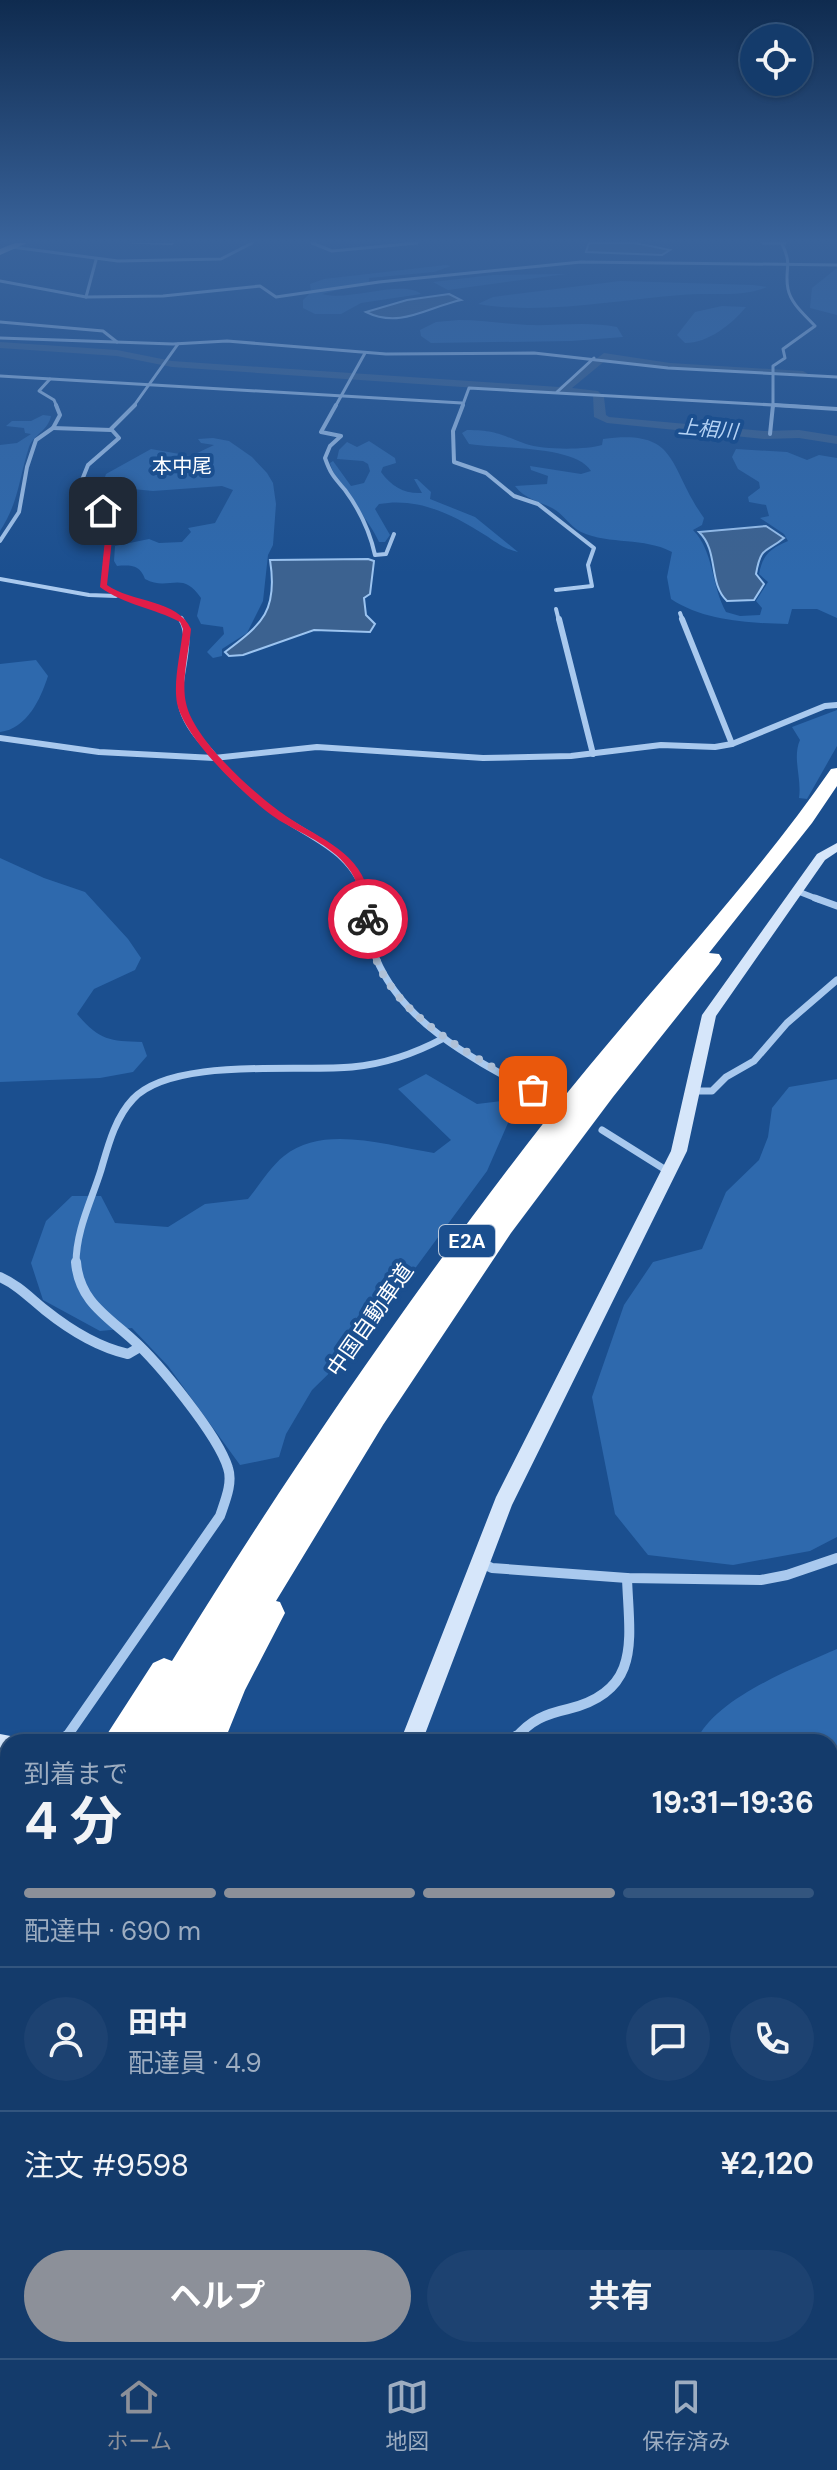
<!DOCTYPE html>
<html lang="ja">
<meta charset="utf-8">
<style>
:root{--surface:#143b6b;--page:#1d4271;--text:#f1f3f6;--muted:#9dadc1;--line:#33557e;--accent:#8c9099}
body{margin:0;font-family:"DM Sans","Noto Sans JP",sans-serif;background:var(--page);color:var(--text);height:100vh;display:flex;flex-direction:column;font-size:30px;white-space:nowrap}
*{box-sizing:border-box;margin:0}
p{font-size:26px;color:var(--muted)}
.icon{flex:none;width:44px;height:44px;fill:none;stroke:currentColor;stroke-width:2;stroke-linecap:round;stroke-linejoin:round}
.map{position:relative;flex:1;overflow:hidden}
.details{position:absolute;left:0px;top:1734px;width:838px;height:624px;display:flex;flex-direction:column;background:var(--surface);border-radius:24px 24px 0 0;box-shadow:0 2px 6px #0004,0 0 0 2px var(--line)}
.details>*{flex:none}
.controls{position:absolute;left:740px;top:24px;display:grid;gap:16px}
.controls a{display:grid;place-items:center;width:72px;height:72px;border-radius:50%;background:var(--surface);box-shadow:0 2px 6px #0004,0 0 0 2px var(--line);font-size:40px}
.pin{position:absolute;display:grid;place-items:center;width:68px;height:68px;color:#fff;margin:-34px;border-radius:16px;box-shadow:0 4px 12px #0006}
.courier{position:absolute;display:grid;place-items:center;width:80px;height:80px;margin:-40px;border:6px solid #e11d48;border-radius:50%;background:#fff;color:#222;box-shadow:0 2px 10px #0007}
.head em{font-style:normal;font-weight:700}
.head div{display:flex;flex-direction:column-reverse}
.head{display:flex;align-items:center;justify-content:space-between;height:136px;padding:0 24px}
h1{font-size:52px;font-weight:700;line-height:60px}
.bar{display:grid;grid-template-columns:repeat(4,1fr);gap:12px 8px;align-content:center;height:96px;padding:0 24px}
.bar i{height:10px;border-radius:6px;background:var(--line)}
.bar .selected{background:var(--accent)}
.bar p{grid-column:span 4}
.line{display:flex;align-items:center;gap:20px;padding:0 24px;border-top:2px solid var(--line)}
.line div{flex:1}
.round{display:grid;place-items:center;flex:none;width:84px;height:84px;border-radius:42px;background:var(--page)}
.cta{display:flex;gap:16px;margin-top:auto;padding:16px 24px}
.cta a{flex:1;height:92px;border-radius:48px;background:var(--accent);color:#fff;font-size:32px;font-weight:700;line-height:92px;text-align:center}
.cta a+a{background:var(--page);color:var(--text)}
.menu{display:flex;justify-content:space-around;align-items:center;height:112px;border-top:2px solid var(--line);background:var(--surface);font-size:22px;color:var(--muted)}
.menu a{display:grid;justify-items:center;gap:4px}
.menu .selected{color:var(--accent)}
.map>svg:first-child{display:block}
.green{fill:#2e69ad}
.water{fill:#3c6290;stroke:#9cc4f0;stroke-width:2}
.lines{fill:none;stroke-linecap:round;stroke-linejoin:round}
.river{fill:#3c6290;fill-rule:evenodd}
.street-far5{stroke:#a9c9ee;stroke-width:3}
.street-far4{stroke:#a9c9ee;stroke-width:4}
.street-far3{stroke:#a9c9ee;stroke-width:6}
.street-far2{stroke:#a9c9ee;stroke-width:7}
.street-far1{stroke:#a9c9ee;stroke-width:10}
.street{stroke:#a9c9ee;stroke-width:13}
.secondary{fill:#d6e6fa;fill-rule:evenodd}
.highway{fill:#fff;fill-rule:evenodd}
.route{fill:#e11d48}
.done{stroke:#afc1d8;stroke-width:8;stroke-dasharray:0 14.4}
.labels{text-anchor:middle;dominant-baseline:central;stroke-width:8;stroke-linejoin:round;paint-order:stroke}
.far-water-label{font-size:20px;font-style:italic;fill:#b5d3f5;stroke:#1b4f8f}
.far-neighbourhood-label{font-size:20px;fill:#fff;stroke:#1b4f8f}
.shield{fill:#1b4f8f;stroke:#bbcadd;stroke-width:2}
.shield-label{font-size:20px;font-weight:bold;fill:#fff}
.street-label{font-size:22px;fill:#fff;stroke:#1b4f8f}
</style>
<div class="map">
<svg width="837" height="2358" viewBox="0 0 837 2358">
<rect width="100%" height="100%" fill="#1b4f8f"/>
<g class="green">
<path d="M446 265 451 266 434 272 369 278V282L322 294C349 302 402 279 421 294L361 303 341 314H315L303 308V300L311 292 310 284 324 279Z"/>
<polygon points="837,268 837,315 810,308 812,288"/>
<polygon points="566,274 448,290 433,282 492,275"/>
<path d="M620 281 753 285 767 287C740 298 710 292 681 295 618 300 541 315 478 304L493 297Z"/>
<path d="M722 306 746 307C731 325 708 343 685 343L677 335 695 312Z"/>
<path d="M459 320C482 320 505 324 528 325 558 326 587 321 617 327L623 337 571 341 431 343 421 336 420 330 436 322Z"/>
<path d="M43 415 51 416C48 431 34 434 29 447 19 478 19 502 0 531V445L17 443 31 434 25 433 24 428 6 426 12 421H31Z"/>
<path d="M467 430C496 430 501 435 526 444 542 450 587 450 602 445L603 439C680 429 667 466 704 518L702 525 693 530C714 551 711 585 726 612L740 616 760 615 762 608 756 601 768 582 759 574C763 554 770 549 788 541L784 534 760 518 769 516 766 505 749 502 748 497 760 488 759 482 738 469 732 457 736 449 787 452 807 460 819 455 837 458V618L817 609H792L788 624C749 623 704 621 671 599L667 577 672 552C644 537 610 545 581 532 569 526 564 514 552 508 538 501 525 499 515 486L547 484 548 476 531 470 530 466 581 474 591 471C575 445 499 449 469 444L462 433Z"/>
<path d="M213 438 229 441 252 457 267 473 273 483 276 504 273 545 268 555 263 601 247 633 222 649V656L213 658 207 652 224 634 223 627 201 624 197 616 201 598C182 569 169 592 145 579 140 565 131 565 117 566L114 561 115 546 149 539 159 543 182 542 191 532 188 528 215 523 233 490 222 486 153 491 102 486 106 474 151 449 191 456 214 445 201 443 198 439Z"/>
<path d="M369 441 395 458 396 463 383 467 381 472C391 486 404 494 422 493L414 479H417L431 492 430 499 475 517 518 552C504 549 496 542 485 535 452 514 418 497 379 504L375 509 390 535 385 542H379C367 515 337 488 330 463L333 461 351 486 364 483 370 471 368 464 363 461 337 459 339 450 347 442 357 447Z"/>
<path d="M36 660 48 676C41 698 27 729 0 732V664Z"/>
<path d="M837 710V746L807 799 799 798C802 778 792 758 800 740L792 727Z"/>
<path d="M0 858 44 878 85 892 128 939 141 958 135 970 94 989 77 1014C99 1040 109 1041 142 1042L147 1056 133 1072 100 1078 0 1082Z"/>
<path d="M426 1074 477 1104 510 1100 508 1123 487 1171 360 1343 312 1390 286 1434 279 1457 240 1465 168 1366 132 1328 100 1331 43 1300 31 1263 46 1221 72 1196H101L115 1223 168 1227 205 1204 248 1199C259 1186 270 1167 284 1156 324 1124 387 1146 434 1153L451 1140 398 1089Z"/>
<polygon points="837,1079 837,1537 810,1551 733,1565 648,1555 615,1514 592,1397 624,1305 653,1262 702,1249 726,1192 759,1160 768,1137 772,1108 789,1087"/>
<path d="M837 1649V2284L830 2282V1742H696C713 1699 796 1667 837 1649Z"/>
<polygon points="8,2127 8,2350 111,2350 106,2358 0,2358 0,2137"/>
</g>
<g class="water">
<polygon points="589,243 635,243 670,250 662,255 586,252"/>
<path d="M449 294 461 300C428 307 400 329 366 312L407 300Z"/>
<path d="M766 526 784 538C766 553 761 545 756 574L764 584 754 600 727 601C708 583 719 551 699 532Z"/>
<path d="M368 559 374 561 370 594 364 598 366 615 375 624 370 632 314 630 243 655 229 656 225 652C263 624 278 610 270 560Z"/>
</g>
<g class="lines">
<polygon class="river" points="0,342 117,350 172,361 559,387 604,353 670,363 803,371 808,374 807,376 670,369 606,360 572,388 598,391 604,397 606,415 609,417 764,431 799,430 837,436 837,444 799,438 764,439 607,423 594,417 593,396 172,367 117,356 0,348"/>
<g class="street-far5">
<polyline points="312,243 332,251 417,243"/>
<polyline points="763,243 785,243"/>
<polyline points="12,247 118,261 221,259 252,243"/>
<polyline points="0,281 86,297 163,296 260,286 276,297 379,282 581,262 837,265"/>
<polyline points="86,297 96,260"/>
<polyline points="0,322 103,331 117,342"/>
<polyline points="0,338 173,344 227,341 386,354 534,353 668,368 837,377"/>
<polyline points="0,376 462,403"/>
<polyline points="50,379 39,391 54,400 57,407"/>
<polyline points="557,392 594,358"/>
<polyline points="133,407 178,344"/>
<polyline points="335,407 365,353"/>
<polyline points="462,407 469,388 809,407"/>
<path d="M773 407V366L785 358 783 349 815 326C805 315 791 304 788 289 784 269 793 266 782 244"/>
</g>
<g class="street-far4">
<path d="M135 405 111 429 119 438 88 465 78 490 84 501 110 516 103 586C127 604 160 600 182 621"/>
<path d="M336 405 321 432 341 436 330 446 325 458C331 475 334 477 345 490 359 509 370 532 375 555L386 554 394 534"/>
<polyline points="463,405 453,431 454,462 486,473 514,496 538,504 594,548 588,565 592,586 556,590"/>
<polyline points="774,405 837,409"/>
<polyline points="53,428 111,430"/>
<polyline points="770,434 773,405"/>
<polyline points="0,541 19,512 27,467 36,440 53,428 60,415 56,405"/>
<polyline points="0,579 89,595 116,596"/>
<polyline points="556,609 559,621"/>
<polyline points="680,613 683,621"/>
</g>
<g class="street-far3">
<path d="M181 619C196 643 174 680 182 709 187 725 198 738 209 750 227 772 249 793 271 810 308 838 355 849 366 900"/>
<polyline points="559,619 593,754"/>
<polyline points="682,619 732,744"/>
<polyline points="0,738 99,752 214,758 317,747 483,758 571,756 661,745 715,747 732,744 825,706 837,705"/>
<polyline points="797,891 820,900"/>
</g>
<g class="street-far2">
<path d="M366 898C369 918 368 939 376 958 406 1031 490 1067 555 1103"/>
<polyline points="815,898 837,906"/>
<polyline points="694,1091 712,1091 726,1077 754,1061 787,1023 837,980"/>
<polyline points="602,1130 669,1172"/>
<path d="M76 1264C76 1230 91 1202 101 1170 108 1146 115 1118 133 1099 172 1057 297 1072 352 1067 386 1064 414 1054 444 1038"/>
</g>
<g class="street-far1">
<path d="M0 1277C18 1285 30 1298 45 1310 70 1330 97 1347 128 1354L140 1347"/>
<polyline points="481,1563 492,1568 627,1578 761,1580 787,1575 837,1558"/>
<path d="M65 1739 220 1516C225 1501 233 1483 228 1468 218 1435 158 1362 132 1339 105 1315 79 1300 76 1262"/>
<path d="M515 1739C530 1720 546 1714 568 1709 643 1691 629 1638 627 1578"/>
</g>
<g class="street">
<polyline points="63,1742 67,1737"/>
<polyline points="513,1742 517,1737"/>
<polyline points="188,2358 192,2350"/>
<polyline points="591,2358 592,2350"/>
</g>
<g class="secondary">
<polygon points="119,243 175,243 172,245"/>
<polygon points="837,843 837,852 825,860 716,1016 687,1151 512,1505 422,1742 400,1742 496,1497 671,1151 702,1015 817,854"/>
<polygon points="0,1734 16,1737 18,1742 8,1742 8,1756 0,1756"/>
<rect x="372" y="2350" width="28" height="8"/>
</g>
<g class="highway">
<polygon points="15,243 27,243 0,255 0,249"/>
<path d="M837 768V786L812 823 709 953 719 954 722 959 719 964 613 1097 511 1233 383 1425 276 1601 280 1602 285 1613 245 1690 224 1742H102L153 1663 164 1658 172 1661C288 1473 413 1290 549 1116 641 998 746 892 831 769Z"/>
<polygon points="8,1887 8,1931 0,1934 0,1890"/>
<polygon points="8,1954 8,2002 0,2006 0,1957"/>
<polygon points="8,2012 8,2062 0,2065 0,2015"/>
<polygon points="8,2091 8,2134 0,2138 0,2095"/>
<polygon points="99,2350 175,2350 171,2358 95,2358"/>
</g>
</g>
<linearGradient id="sky" x2="0" y2="1"><stop stop-color="#0f2b4f"/><stop offset="0.42" stop-color="#39639b"/><stop offset="1" stop-color="#39639b" stop-opacity="0"/></linearGradient>
<rect width="837" height="573" fill="url(#sky)"/>
<path class="route" d="M100 510H105L114 521 107 585C130 602 179 600 191 629 189 651 181 681 186 703 193 739 255 795 286 816 321 840 361 851 370 898 371 906 373 914 372 922L363 919C360 904 360 885 351 872 335 847 306 836 282 822 251 803 184 739 177 703 173 681 181 651 183 629L180 622C154 608 124 605 100 587L107 521Z"/>
<g class="lines">
<path class="done" d="M368 919C370 932 372 944 375 956 396 1019 479 1059 533 1090"/>
</g>
<g class="labels">
<g class="far-water-label">
<text transform="translate(708 429) rotate(5)">上相川</text>
</g>
<g class="far-neighbourhood-label">
<text x="182" y="466">本中尾</text>
</g>
<rect class="shield" x="439" y="1225" width="56" height="32" rx="6"/>
<g class="shield-label">
<text x="467" y="1241">E2A</text>
</g>
<g class="street-label">
<text transform="translate(370 1320) rotate(-55)">中国自動車道</text>
</g>
</g>
</svg>
<div class="controls">
<a><svg class="icon" aria-label="locate" viewBox="0 0 24 24"><circle cx="12" cy="12" r="6"/><path d="M12 2v4M12 18v4M2 12h4M18 12h4"/></svg></a>
</div>
<div class="pin" style="left:533px;top:1090px;background:#ea580c"><svg class="icon" aria-label="bag" viewBox="0 0 24 24"><path d="M5 8h14l-1 12H6zM9 8a3 3 0 0 1 6 0"/></svg></div>
<div class="pin" style="left:103px;top:511px;background:#1f2937"><svg class="icon" aria-label="home" viewBox="0 0 24 24"><path d="M3 11l9-7 9 7M6 9v11h12V9"/></svg></div>
<div class="courier" style="left:368px;top:919px"><svg class="icon" aria-label="bike" viewBox="0 0 24 24"><circle cx="6" cy="16" r="4"/><circle cx="18" cy="16" r="4"/><path d="M6 16l4-8h5l3 8M10 8l3 8H6M13 5h3"/></svg></div>
<section class="details">
<div class="head"><div><h1>4 分</h1><p>到着まで</p></div><em>19:31–19:36</em></div>
<div class="bar"><i class="selected"></i><i class="selected"></i><i class="selected"></i><i></i><p>配達中 · 690 m</p></div>
<div class="line" style="height:144px"><a class="round"><svg class="icon" aria-label="person" viewBox="0 0 24 24"><circle cx="12" cy="8" r="4"/><path d="M4 21q1-7 8-7t8 7"/></svg></a><div><b>田中</b><p>配達員 · 4.9</p></div><a class="round"><svg class="icon" aria-label="chat" viewBox="0 0 24 24"><path d="M4 5h16v11H9l-5 4z"/></svg></a><a class="round"><svg class="icon" aria-label="phone" viewBox="0 0 24 24"><path d="M5 4h4l2 5-3 2q2 4 5 5l2-3 5 2v4C11 20 4 13 5 4z"/></svg></a></div>
<div class="line" style="height:104px"><div>注文 #9598</div><b>¥2,120</b></div>
<div class="cta"><a>ヘルプ</a><a>共有</a></div>
</section>
</div>
<nav class="menu">
<a class="selected"><svg class="icon" aria-label="home" viewBox="0 0 24 24"><path d="M3 11l9-7 9 7M6 9v11h12V9"/></svg>ホーム</a>
<a><svg class="icon" aria-label="map" viewBox="0 0 24 24"><path d="M3 6l6-2 6 2 6-2v14l-6 2-6-2-6 2zM9 4v14M15 6v14"/></svg>地図</a>
<a><svg class="icon" aria-label="saved" viewBox="0 0 24 24"><path d="M7 4h10v16l-5-4-5 4z"/></svg>保存済み</a>
</nav>
